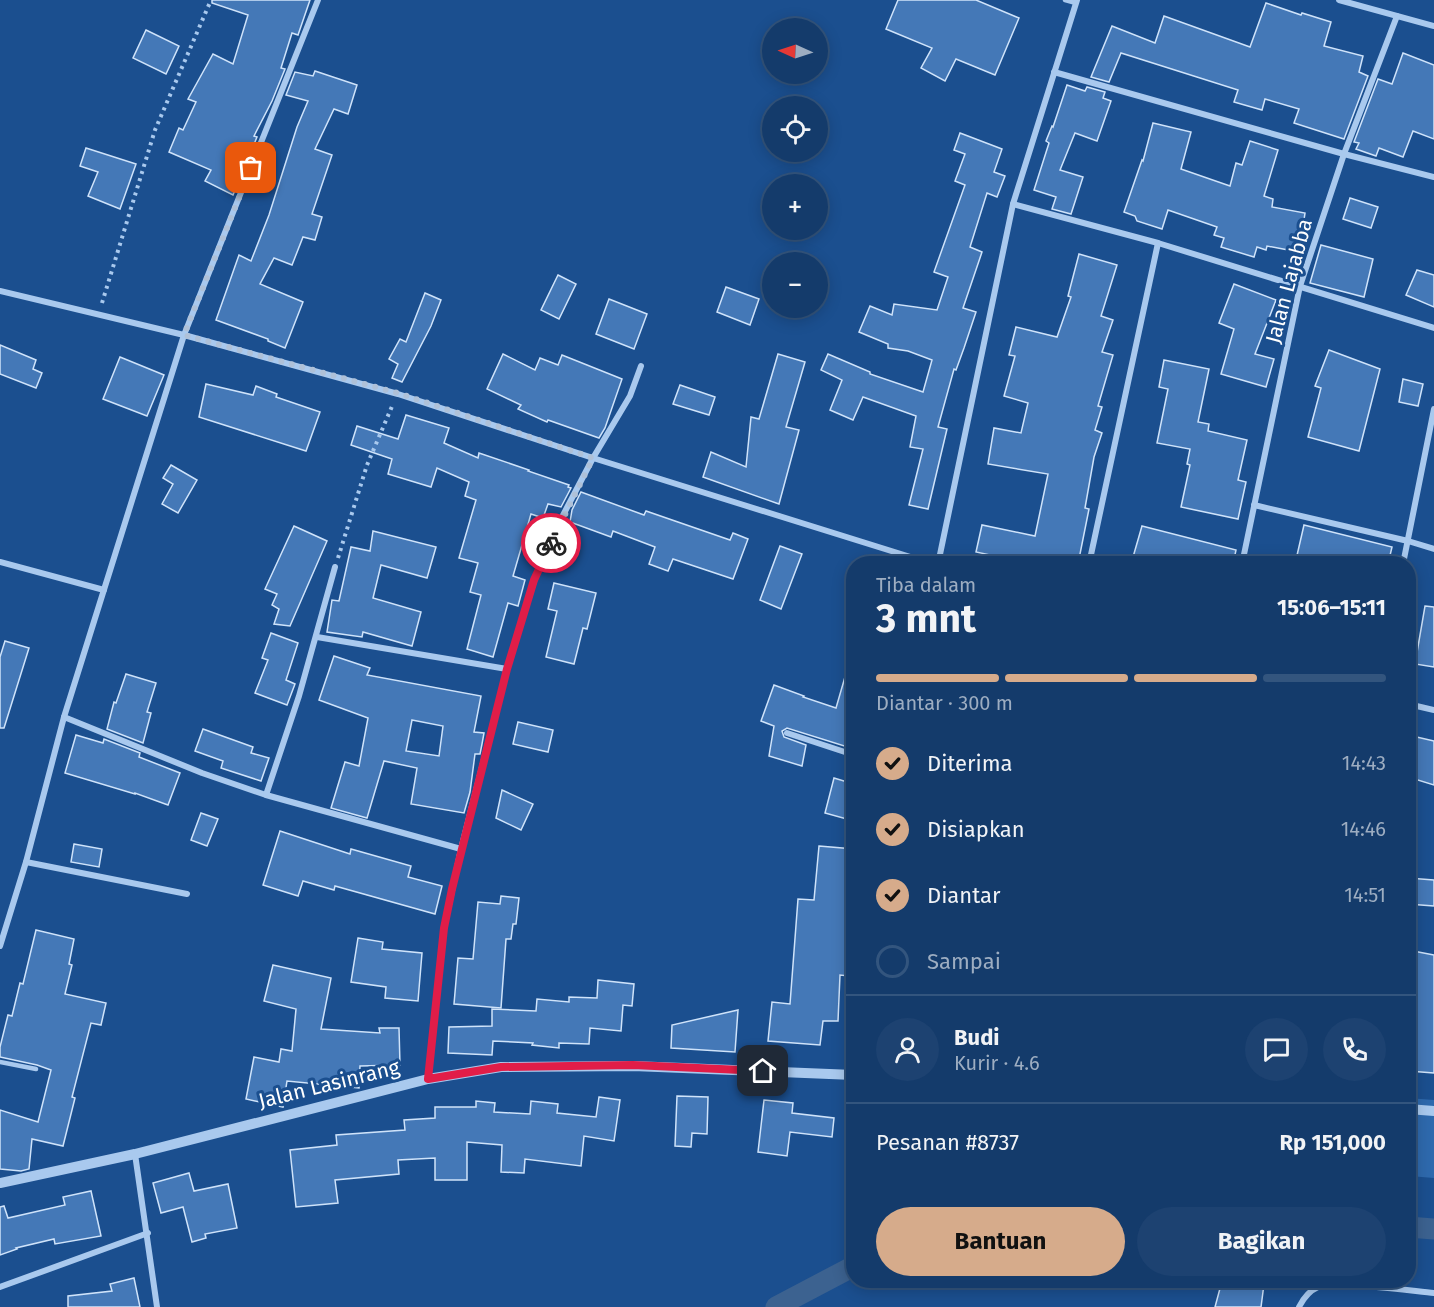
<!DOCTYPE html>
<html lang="id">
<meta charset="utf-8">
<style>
:root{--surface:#143b6b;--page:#1d4271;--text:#f1f3f6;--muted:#9dadc1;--line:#33557e;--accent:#d6ab8b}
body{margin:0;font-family:"Fira Sans",sans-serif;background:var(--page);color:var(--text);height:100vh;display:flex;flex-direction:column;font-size:22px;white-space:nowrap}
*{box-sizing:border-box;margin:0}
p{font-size:20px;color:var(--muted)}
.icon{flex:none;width:33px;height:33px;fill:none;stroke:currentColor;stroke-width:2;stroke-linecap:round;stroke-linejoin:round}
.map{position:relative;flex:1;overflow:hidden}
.panel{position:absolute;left:846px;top:556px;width:570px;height:732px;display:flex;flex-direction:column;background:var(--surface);border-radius:24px;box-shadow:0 3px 15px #0003,0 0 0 2px var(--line)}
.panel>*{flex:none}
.needle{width:39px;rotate:273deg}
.buttons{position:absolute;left:762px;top:18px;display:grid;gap:12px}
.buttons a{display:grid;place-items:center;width:66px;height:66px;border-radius:50%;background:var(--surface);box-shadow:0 3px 15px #0003,0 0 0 2px var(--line);font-size:30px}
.pin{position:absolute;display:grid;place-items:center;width:51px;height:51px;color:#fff;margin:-26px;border-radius:12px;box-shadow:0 3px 9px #0006}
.courier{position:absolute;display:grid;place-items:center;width:60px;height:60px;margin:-30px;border:4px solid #e11d48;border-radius:50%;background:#fff;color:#222;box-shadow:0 2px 8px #0007}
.head em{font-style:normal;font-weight:700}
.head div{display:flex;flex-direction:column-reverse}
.head{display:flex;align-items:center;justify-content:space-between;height:102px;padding:0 30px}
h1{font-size:39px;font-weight:700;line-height:45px}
.bar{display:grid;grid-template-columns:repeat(4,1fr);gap:9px 6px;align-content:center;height:72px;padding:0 30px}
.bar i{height:8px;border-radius:4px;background:var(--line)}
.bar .selected{background:var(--accent)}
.bar p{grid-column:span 4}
.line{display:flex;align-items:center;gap:15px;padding:0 30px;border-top:2px solid var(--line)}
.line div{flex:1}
.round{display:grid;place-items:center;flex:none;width:63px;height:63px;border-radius:32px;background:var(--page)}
ol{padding:0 30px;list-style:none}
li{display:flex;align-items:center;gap:18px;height:66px}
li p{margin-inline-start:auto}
li .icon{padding:6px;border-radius:50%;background:var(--accent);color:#111;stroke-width:4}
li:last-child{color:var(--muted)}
li i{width:33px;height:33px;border:3px solid var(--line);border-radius:50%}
.primary-button{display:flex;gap:12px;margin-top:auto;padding:12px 30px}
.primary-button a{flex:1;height:69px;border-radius:36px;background:var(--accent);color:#111;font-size:24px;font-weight:700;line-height:69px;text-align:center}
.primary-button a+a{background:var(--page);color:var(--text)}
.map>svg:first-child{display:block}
.green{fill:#2e69ad}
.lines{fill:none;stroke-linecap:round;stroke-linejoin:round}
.canal{stroke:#3c6290;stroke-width:21}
.building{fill:#4478b7;stroke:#cfe3fa;stroke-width:1.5;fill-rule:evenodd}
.path{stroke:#a9c9ee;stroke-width:4;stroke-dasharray:3 4.5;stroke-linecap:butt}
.service{stroke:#a9c9ee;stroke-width:4.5}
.minor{stroke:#a9c9ee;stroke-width:6}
.tertiary{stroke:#a9c9ee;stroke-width:10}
.done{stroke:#afc1d8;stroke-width:6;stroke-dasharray:0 10.8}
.route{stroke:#e11d48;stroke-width:8}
.labels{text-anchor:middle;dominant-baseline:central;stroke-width:6;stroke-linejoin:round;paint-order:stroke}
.street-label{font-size:21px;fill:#fff;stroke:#1b4f8f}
</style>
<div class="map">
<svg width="1434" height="1307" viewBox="0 0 1434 1307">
<rect width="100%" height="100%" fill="#1b4f8f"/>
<polygon class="green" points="1408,1098 1434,1100 1434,1178 1409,1176"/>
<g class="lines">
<g class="canal">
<polyline points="1408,1227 1434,1229"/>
<polyline points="776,1307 854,1266"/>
</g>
</g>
<g class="building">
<polygon points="212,0 310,0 298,35 292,33 281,68 285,69 272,101 254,136 257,137 233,195 205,181 211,170 169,152 179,128 183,130 196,102 188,99 213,54 233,64 248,15 212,3"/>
<polygon points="898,0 976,0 1019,18 995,75 956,59 945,81 921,68 932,48 886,29"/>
<polygon points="1266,3 1301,15 1302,13 1331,22 1324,46 1363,56 1359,72 1368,76 1344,139 1294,123 1299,109 1265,99 1262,110 1234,102 1238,90 1121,53 1109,82 1091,77 1112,26 1155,43 1164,16 1250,47"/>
<polygon points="146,30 179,46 166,74 133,58"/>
<polygon points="1403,53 1434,65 1434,139 1413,131 1403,157 1379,148 1376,156 1356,149 1359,143 1354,142 1378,79 1392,84"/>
<polygon points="315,71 357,85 348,114 334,109 315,149 332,155 312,214 322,217 315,240 303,237 292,265 274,258 260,284 303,302 285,348 268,341 268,339 216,320 239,255 251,261 269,215 297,127 308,101 286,95 295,72 313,76"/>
<polygon points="1067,85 1085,91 1087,87 1105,92 1103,98 1111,101 1097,141 1075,133 1060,170 1083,177 1071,214 1052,209 1056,197 1034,190 1049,143 1046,141 1052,126 1053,127"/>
<polygon points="1153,123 1191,132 1181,169 1230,186 1236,163 1242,165 1250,141 1278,150 1264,196 1273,199 1272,207 1305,213 1299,252 1267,246 1266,250 1257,247 1254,257 1221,247 1224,238 1214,235 1217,227 1168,210 1162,229 1137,221 1135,216 1124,212 1142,160 1143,161"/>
<polygon points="960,133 1002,149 994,172 1005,176 997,197 987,193 970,247 982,252 963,308 976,312 964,348 956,370 954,369 938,427 947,429 928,509 909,505 923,449 910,447 916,416 863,397 853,420 830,410 842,380 821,370 828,354 870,372 870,374 923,392 932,360 908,351 888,348 888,344 859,332 870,306 892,315 894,304 937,310 948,277 934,272 965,185 955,181 965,154 954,150"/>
<polygon points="86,148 136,164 120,209 88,196 98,172 80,166"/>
<polygon points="1350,198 1378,207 1371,228 1343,219"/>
<polygon points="1321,245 1373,259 1364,297 1310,283"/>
<polygon points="1079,254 1117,265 1101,316 1113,320 1102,352 1113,355 1098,406 1102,407 1095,430 1102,433 1094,457 1085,508 1089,509 1078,564 1008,564 1009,559 976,552 982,525 1035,536 1048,474 988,464 994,428 1021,433 1028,403 1004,396 1015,356 1009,355 1016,327 1057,337 1071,297 1068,296"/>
<polygon points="1417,270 1434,275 1434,307 1406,295"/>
<polygon points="558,275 576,284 559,319 541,310"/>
<polygon points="1234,284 1276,300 1255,354 1274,359 1266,387 1221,374 1234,329 1219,323"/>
<polygon points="726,287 759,299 750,325 717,312"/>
<polygon points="425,293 441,300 431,326 402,382 392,378 398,364 389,359 400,339 406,342"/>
<polygon points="609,299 647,314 634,349 596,334"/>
<polygon points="0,345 36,360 33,369 42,373 36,388 0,374"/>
<polygon points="1329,350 1380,369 1359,451 1308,437 1321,388 1315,386"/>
<polygon points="503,354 535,370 540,358 558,365 562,355 622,379 605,428 599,438 548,420 547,422 518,409 521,405 487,389"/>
<polygon points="778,354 805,362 786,427 799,430 779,504 703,477 711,452 746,467 751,417 759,419"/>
<polygon points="120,357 164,375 147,416 103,399"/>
<polygon points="1164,360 1209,369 1198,422 1209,424 1208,431 1247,440 1238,480 1246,482 1238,519 1181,507 1190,465 1187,464 1190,449 1157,443 1168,389 1159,387"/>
<polygon points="1403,379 1423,384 1418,406 1399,402"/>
<polygon points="206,384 253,395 256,386 277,394 276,397 320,412 306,451 199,417"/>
<polygon points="680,385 715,397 709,415 673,404"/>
<polygon points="406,415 449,428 444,443 478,458 479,453 529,470 528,471 569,485 568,487 571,488 561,507 548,504 543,518 531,514 513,576 525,580 518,606 508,603 493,657 467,649 481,595 470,592 478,563 459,558 476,500 465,496 469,482 437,468 431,487 388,474 392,459 351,445 357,426 398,439"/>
<polygon points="171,465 197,480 178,513 162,504 173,484 163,478"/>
<polygon points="581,492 644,515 646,511 730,540 733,533 748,539 733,579 673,559 668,571 649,564 655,547 613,531 611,537 570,522 572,510"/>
<polygon points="1304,525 1392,547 1388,564 1295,564"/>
<polygon points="294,526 327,541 290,626 274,624 279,609 272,605 277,594 265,589"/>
<polygon points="1142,526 1236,550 1233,564 1131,564"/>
<polygon points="373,531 436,547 427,578 381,565 373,598 421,612 412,646 363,632 362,637 327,632 332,600 339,601 351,547 370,551"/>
<polygon points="780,546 802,554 781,609 760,600"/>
<polygon points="554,583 596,593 587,629 583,628 574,664 546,657 557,611 548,609"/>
<polygon points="1425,606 1434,607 1434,667 1415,664"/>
<polygon points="271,633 298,643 286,680 295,684 287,705 255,693 268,660 262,658"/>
<polygon points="5,641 29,648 4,728 0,728 0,657"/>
<path d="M334 656 370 668 367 675 481 696 474 732 484 733 482 744 480 754H475L470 792 464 813 411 804 417 768 384 761 367 818 331 808 345 762 359 766 368 718 319 700ZM412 720 443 726 439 756 406 751Z"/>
<polygon points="849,663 854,664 854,749 787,728 782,731 784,737 806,745 802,766 769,756 774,726 761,721 774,685 804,696 803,697 836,708"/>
<polygon points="126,674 156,683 147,712 151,713 143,743 107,729 114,702 116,703"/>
<polygon points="518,722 553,730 548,752 513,744"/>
<polygon points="203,729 253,747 251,753 269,758 261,781 221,768 223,761 195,751"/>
<polygon points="76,735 103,743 104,739 140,753 139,757 180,773 168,805 135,793 135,794 65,773"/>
<polygon points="1408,735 1434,741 1434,785 1408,777"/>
<polygon points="834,778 854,784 854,821 825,813"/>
<polygon points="502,790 533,804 521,830 496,818"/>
<polygon points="201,813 218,819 207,846 191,840"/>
<polygon points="280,831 350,854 351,849 411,866 408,877 442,886 435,914 335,886 334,890 303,881 298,896 263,885"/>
<polygon points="74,844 102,849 99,867 71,862"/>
<polygon points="819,846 854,849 854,926 849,976 840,975 838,1021 823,1021 820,1045 768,1041 772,1002 790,1004 798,899 814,900"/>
<polygon points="1408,878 1434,880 1434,906 1408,904"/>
<polygon points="501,896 519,898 516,924 513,924 511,939 506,939 501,1008 454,1004 458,958 473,959 478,902 500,904"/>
<polygon points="36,930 74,939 69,964 72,965 65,994 106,1003 101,1025 91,1023 72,1097 75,1098 63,1146 32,1139 29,1169 21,1171 0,1169 0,1110 38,1122 51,1070 37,1065 0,1057 0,1047 8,1015 12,1016 20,983 23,984"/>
<polygon points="358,938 383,942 382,949 422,953 418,1001 385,998 386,987 351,982"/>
<polygon points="1408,950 1434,955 1434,1073 1409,1071"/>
<polygon points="273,965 331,978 321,1029 380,1033 379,1028 399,1028 400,1065 360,1066 359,1088 287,1081 283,1107 246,1099 254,1057 279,1062 281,1049 292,1051 296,1009 264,1001"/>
<polygon points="598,980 634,984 632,1006 623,1005 621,1031 590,1028 589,1044 559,1043 559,1048 532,1045 533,1043 493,1041 492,1055 448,1053 449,1027 492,1026 492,1009 536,1011 537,999 569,1002 569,997 597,998"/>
<polygon points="738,1010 735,1052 671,1048 672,1025"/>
<polygon points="677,1096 708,1097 707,1134 692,1133 691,1147 675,1146"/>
<polygon points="599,1097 620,1100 614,1141 584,1136 581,1166 525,1159 524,1173 501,1172 502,1145 467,1142 467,1180 435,1180 435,1158 398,1160 399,1174 335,1180 338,1203 296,1207 290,1150 337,1145 336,1135 405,1130 404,1120 435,1118 435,1107 476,1107 476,1101 495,1103 494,1112 530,1114 531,1101 558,1104 557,1113 596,1117"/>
<polygon points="764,1100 793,1103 792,1113 834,1118 832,1137 790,1132 787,1156 758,1152"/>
<polygon points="189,1173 194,1191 228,1184 237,1228 205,1234 206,1238 192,1242 183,1207 161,1213 153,1183"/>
<polygon points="91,1191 101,1236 55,1244 54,1239 16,1248 17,1249 0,1255 0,1207 4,1206 8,1218 65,1205 63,1197"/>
<polygon points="134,1278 140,1307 68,1307 68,1296 112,1291 110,1284"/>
<polygon points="1222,1281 1264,1284 1261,1307 1215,1307"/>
</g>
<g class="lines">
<g class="path">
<polyline points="102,303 155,130 211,0"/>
<polyline points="338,558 367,465 393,404"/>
</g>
<g class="service">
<polyline points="1065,0 1076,3"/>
<polyline points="0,1062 36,1069"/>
</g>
<g class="minor">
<polyline points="1339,0 1434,26"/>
<polyline points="1054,72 1344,154 1434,177"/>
<polyline points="1013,204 1158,243 1434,328"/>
<polyline points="0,291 184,335 398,394 593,458 933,564"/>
<polyline points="1254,505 1408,541 1434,549"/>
<polyline points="0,562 104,590"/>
<polyline points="938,564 1013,204 1077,0"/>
<polyline points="1089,564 1158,243"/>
<polyline points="1242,564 1300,286 1344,154 1397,16"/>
<polyline points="1403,564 1434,409"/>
<polyline points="317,637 507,669"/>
<polyline points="1408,704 1434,710"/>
<polyline points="64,717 202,773 266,795 461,849"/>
<polyline points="787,733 854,755"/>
<polyline points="266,795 299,696 335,567"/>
<polyline points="26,862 187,894"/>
<polyline points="0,946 26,862 64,717 184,335 318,0"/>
<polyline points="850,1075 854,1035"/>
<polyline points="428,1079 444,928 461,849 507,669 534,581 561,519 593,458 630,396 641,366"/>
<polyline points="135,1154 157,1307"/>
<polyline points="0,1287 148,1233"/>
<path d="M1299 1307C1303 1299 1309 1291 1318 1287 1334 1280 1412 1291 1434 1293"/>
</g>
<g class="tertiary">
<polyline points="1408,1109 1434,1111"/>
<polyline points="0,1183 135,1154 428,1079 501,1067 633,1066 854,1075"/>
</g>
</g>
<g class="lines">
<polyline class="done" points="251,168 184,335 398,393 593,458 551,543"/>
<polyline class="route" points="551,543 534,580 507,669 452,889 444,928 428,1079 501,1067 633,1065 763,1071"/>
</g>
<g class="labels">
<g class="street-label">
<text transform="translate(1289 281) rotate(-75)">Jalan Lajabba</text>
<text transform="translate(329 1084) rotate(-14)">Jalan Lasinrang</text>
</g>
</g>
</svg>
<div class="buttons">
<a><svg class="needle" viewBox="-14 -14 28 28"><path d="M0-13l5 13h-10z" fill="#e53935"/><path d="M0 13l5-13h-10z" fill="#9dadc1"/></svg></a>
<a><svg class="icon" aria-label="locate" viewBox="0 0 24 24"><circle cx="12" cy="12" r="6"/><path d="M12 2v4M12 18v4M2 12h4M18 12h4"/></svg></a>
<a>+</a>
<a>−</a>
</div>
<div class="pin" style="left:251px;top:168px;background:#ea580c"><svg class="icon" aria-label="bag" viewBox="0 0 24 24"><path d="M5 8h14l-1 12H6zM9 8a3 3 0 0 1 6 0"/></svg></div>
<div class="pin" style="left:763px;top:1071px;background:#1f2937"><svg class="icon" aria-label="home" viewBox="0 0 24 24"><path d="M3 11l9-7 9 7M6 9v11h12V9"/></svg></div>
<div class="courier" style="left:551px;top:543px"><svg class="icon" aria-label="bike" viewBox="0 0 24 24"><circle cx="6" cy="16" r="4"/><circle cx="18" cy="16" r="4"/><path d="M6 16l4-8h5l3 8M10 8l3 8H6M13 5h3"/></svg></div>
<section class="panel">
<div class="head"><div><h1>3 mnt</h1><p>Tiba dalam</p></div><em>15:06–15:11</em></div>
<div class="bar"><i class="selected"></i><i class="selected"></i><i class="selected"></i><i></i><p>Diantar · 300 m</p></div>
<ol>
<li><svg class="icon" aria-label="check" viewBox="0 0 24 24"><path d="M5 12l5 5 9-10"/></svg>Diterima<p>14:43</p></li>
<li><svg class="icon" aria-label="check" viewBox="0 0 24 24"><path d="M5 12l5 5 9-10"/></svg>Disiapkan<p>14:46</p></li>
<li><svg class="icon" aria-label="check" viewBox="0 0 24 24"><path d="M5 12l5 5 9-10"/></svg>Diantar<p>14:51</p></li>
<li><i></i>Sampai</li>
</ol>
<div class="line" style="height:108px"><a class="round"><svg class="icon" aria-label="person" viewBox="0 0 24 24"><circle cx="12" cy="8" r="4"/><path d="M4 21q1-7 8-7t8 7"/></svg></a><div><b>Budi</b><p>Kurir · 4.6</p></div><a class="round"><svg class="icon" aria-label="chat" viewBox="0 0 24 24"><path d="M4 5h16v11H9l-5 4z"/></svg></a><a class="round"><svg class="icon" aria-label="phone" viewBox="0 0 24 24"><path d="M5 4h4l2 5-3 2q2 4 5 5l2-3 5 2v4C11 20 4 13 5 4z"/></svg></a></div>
<div class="line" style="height:78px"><div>Pesanan #8737</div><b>Rp 151,000</b></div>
<div class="primary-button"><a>Bantuan</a><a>Bagikan</a></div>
</section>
</div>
